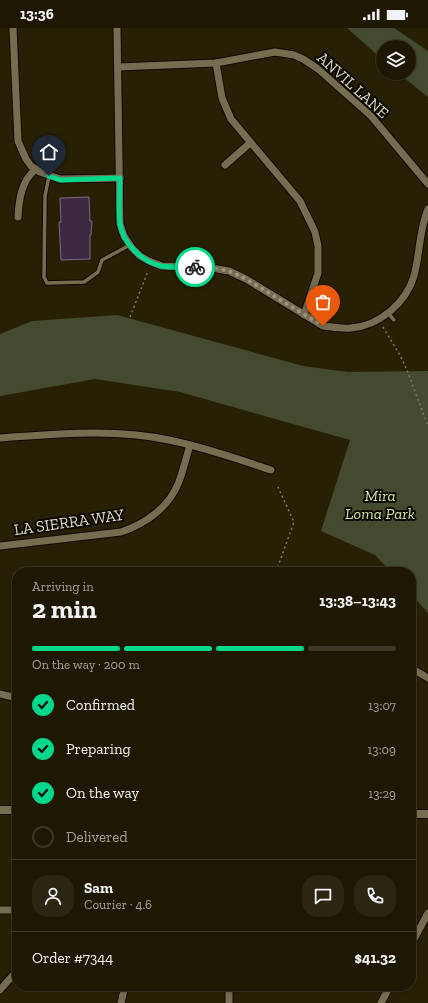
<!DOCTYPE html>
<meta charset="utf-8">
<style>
:root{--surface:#1e1803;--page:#2b2512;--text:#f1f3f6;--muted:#a1a09a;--line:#3c3725;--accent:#00d98c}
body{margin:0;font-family:"Zilla Slab",serif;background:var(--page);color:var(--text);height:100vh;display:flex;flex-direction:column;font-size:15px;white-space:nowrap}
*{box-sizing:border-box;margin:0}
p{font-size:13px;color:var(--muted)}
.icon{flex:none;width:22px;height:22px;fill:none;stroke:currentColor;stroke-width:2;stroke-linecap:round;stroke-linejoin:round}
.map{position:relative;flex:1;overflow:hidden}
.details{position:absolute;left:12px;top:539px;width:404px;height:424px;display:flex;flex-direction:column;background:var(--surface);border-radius:16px;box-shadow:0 1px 3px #0004,0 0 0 1px var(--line)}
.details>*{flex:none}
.tools{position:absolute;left:376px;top:12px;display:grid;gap:8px}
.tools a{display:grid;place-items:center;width:40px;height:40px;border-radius:50%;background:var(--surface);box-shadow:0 1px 3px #0004,0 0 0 1px var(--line);font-size:20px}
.pin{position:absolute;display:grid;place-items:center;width:34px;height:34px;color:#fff;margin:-41px -17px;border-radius:50% 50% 50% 0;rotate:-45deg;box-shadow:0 0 4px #0007}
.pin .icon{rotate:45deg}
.courier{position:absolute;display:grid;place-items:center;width:40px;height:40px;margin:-20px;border:3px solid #00d98c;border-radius:50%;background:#fff;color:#222;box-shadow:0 1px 5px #0007}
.head em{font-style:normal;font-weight:700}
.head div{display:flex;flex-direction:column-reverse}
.head{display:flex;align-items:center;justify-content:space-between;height:68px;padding:0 20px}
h1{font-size:26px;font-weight:700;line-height:30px}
.bar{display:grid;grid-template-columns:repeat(4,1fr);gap:6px 4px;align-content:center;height:48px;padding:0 20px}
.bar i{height:5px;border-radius:3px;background:var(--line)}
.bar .on{background:var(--accent)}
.bar p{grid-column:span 4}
.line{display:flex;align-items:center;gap:10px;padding:0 20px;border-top:1px solid var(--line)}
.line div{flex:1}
.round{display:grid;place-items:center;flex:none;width:42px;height:42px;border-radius:16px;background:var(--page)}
ol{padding:0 20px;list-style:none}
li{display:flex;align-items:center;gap:12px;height:44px}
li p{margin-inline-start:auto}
li .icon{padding:4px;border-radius:50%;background:var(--accent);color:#111;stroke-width:4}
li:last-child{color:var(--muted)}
li i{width:22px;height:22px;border:2px solid var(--line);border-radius:50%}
.status{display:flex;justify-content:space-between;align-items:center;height:28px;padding:0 20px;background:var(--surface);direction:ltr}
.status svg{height:11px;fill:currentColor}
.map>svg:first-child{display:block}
.green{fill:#444a2e}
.building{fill:#3d2942;stroke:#7d6982}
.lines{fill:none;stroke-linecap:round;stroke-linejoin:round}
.service-casing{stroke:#100900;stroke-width:5.5}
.minor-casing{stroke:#100900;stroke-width:9}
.tertiary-casing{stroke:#100900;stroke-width:10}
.path{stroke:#7f7862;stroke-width:1.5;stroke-dasharray:2 3;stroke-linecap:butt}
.service{stroke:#766d50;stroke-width:3.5}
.minor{stroke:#766d50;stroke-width:7}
.tertiary{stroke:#766d50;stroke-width:8}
.done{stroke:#9c9681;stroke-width:4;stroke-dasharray:0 7.2}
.route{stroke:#00d98c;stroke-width:5}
.labels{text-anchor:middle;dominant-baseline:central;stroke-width:4;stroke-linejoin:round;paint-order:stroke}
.street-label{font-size:16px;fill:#dad5c5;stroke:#0d0a02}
.park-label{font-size:16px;font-style:italic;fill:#d4e2a4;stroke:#0d0a02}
</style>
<div class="status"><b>13:36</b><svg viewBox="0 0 49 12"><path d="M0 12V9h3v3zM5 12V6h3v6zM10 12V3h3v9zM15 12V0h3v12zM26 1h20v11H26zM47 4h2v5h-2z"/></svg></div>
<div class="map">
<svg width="428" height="975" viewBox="0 0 428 975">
<rect width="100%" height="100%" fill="#282004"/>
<g class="green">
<polygon points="347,0 394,0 428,23 428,69 398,45 409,45 409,19 383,19 383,32"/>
<polygon points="117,287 303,338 348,344 428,343 428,585 411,566 411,544 391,544 375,527 321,503 350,412 180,364 95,351 0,368 0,306 32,293"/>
</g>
<polygon class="building" points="89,169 90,193 92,193 91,207 90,207 90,231 61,232 59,194 61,194 60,170"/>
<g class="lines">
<defs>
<g id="service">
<polyline points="49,148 45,168 44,249 47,255 84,254 98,244 102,232 130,217"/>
<polyline points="388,285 394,292"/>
</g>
<g id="minor">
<polyline points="13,0 18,113 26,131 31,138 40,144 60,151 120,150"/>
<path d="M117 0 120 196 124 208 132 220 140 228 149 233 162 238 206 239 229 243 246 251 323 298C332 299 342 301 351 300 379 298 406 275 414 248 420 226 419 202 428 181"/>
<polyline points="216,35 222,70 231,91 300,173 315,204 318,218 318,245 304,287"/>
<polyline points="118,39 216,35 275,24 294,27 303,31 318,41 371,88 428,156"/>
<polyline points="225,137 250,115"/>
<path d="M18 189C19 172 21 153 36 141"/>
<path d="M0 410C56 406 114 400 169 412 204 419 238 431 271 442"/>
<path d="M0 518 121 504C145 496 168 480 178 456 183 444 186 430 190 417"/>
<polyline points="411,640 428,650"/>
<polyline points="0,666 17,670"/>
<polyline points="0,882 17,882"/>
<polyline points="411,917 428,885"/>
<polyline points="229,958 229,975"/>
<polyline points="0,962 14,946 17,940"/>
<polyline points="121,975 125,958"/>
<polyline points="381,975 390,958"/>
</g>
<g id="tertiary">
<polyline points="0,782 17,782"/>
<polyline points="411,786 428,786"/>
</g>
</defs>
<use href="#service" class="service-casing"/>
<use href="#minor" class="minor-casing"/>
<use href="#tertiary" class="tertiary-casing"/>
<g class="path">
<polyline points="130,289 148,243"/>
<polyline points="383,299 401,329 407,342 428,398"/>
<polyline points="276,544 294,494 278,459"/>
</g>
<use href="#service" class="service"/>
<use href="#minor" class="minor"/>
<use href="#tertiary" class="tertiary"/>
</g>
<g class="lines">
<polyline class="done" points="195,239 206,239 229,243 246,251 323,298"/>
<path class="route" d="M49 148 60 152 120 150C120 165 118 182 120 196 123 215 142 234 161 238 172 240 184 239 195 239"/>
</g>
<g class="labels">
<g class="street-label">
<text transform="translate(353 57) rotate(42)">ANVIL LANE</text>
<text transform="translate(69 494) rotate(-8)">LA SIERRA WAY</text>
</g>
<g class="park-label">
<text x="380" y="467">Mira<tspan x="380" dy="18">Loma Park</tspan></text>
</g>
</g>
</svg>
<div class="tools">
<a><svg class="icon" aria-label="layers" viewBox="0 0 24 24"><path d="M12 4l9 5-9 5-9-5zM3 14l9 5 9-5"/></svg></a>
</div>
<div class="pin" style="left:323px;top:298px;background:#ea580c"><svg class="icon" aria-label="bag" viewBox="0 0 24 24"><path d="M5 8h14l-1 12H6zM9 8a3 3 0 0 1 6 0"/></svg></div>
<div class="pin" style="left:49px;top:148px;background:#1f2937"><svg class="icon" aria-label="home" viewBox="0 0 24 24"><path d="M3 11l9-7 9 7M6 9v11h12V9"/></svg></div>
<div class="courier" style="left:195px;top:239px"><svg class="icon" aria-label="bike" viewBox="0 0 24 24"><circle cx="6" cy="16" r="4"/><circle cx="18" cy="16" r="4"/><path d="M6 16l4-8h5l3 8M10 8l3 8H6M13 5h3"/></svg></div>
<section class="details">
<div class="head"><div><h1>2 min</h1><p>Arriving in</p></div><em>13:38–13:43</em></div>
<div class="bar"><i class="on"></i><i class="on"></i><i class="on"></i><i></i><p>On the way · 200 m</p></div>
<ol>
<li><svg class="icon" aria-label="check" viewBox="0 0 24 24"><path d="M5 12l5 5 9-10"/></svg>Confirmed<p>13:07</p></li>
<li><svg class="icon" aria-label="check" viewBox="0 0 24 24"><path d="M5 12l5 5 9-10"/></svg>Preparing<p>13:09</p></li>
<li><svg class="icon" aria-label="check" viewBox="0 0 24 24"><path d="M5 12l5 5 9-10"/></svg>On the way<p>13:29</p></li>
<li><i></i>Delivered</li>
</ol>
<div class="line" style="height:72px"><a class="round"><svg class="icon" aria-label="person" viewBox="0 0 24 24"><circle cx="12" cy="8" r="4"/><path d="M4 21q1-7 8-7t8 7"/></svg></a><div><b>Sam</b><p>Courier · 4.6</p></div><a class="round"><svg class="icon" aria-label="chat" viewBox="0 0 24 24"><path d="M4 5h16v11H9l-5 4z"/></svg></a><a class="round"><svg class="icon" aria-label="phone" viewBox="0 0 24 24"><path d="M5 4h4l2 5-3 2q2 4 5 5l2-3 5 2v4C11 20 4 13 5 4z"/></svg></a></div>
<div class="line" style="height:52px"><div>Order #7344</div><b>$41.32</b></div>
</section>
</div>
